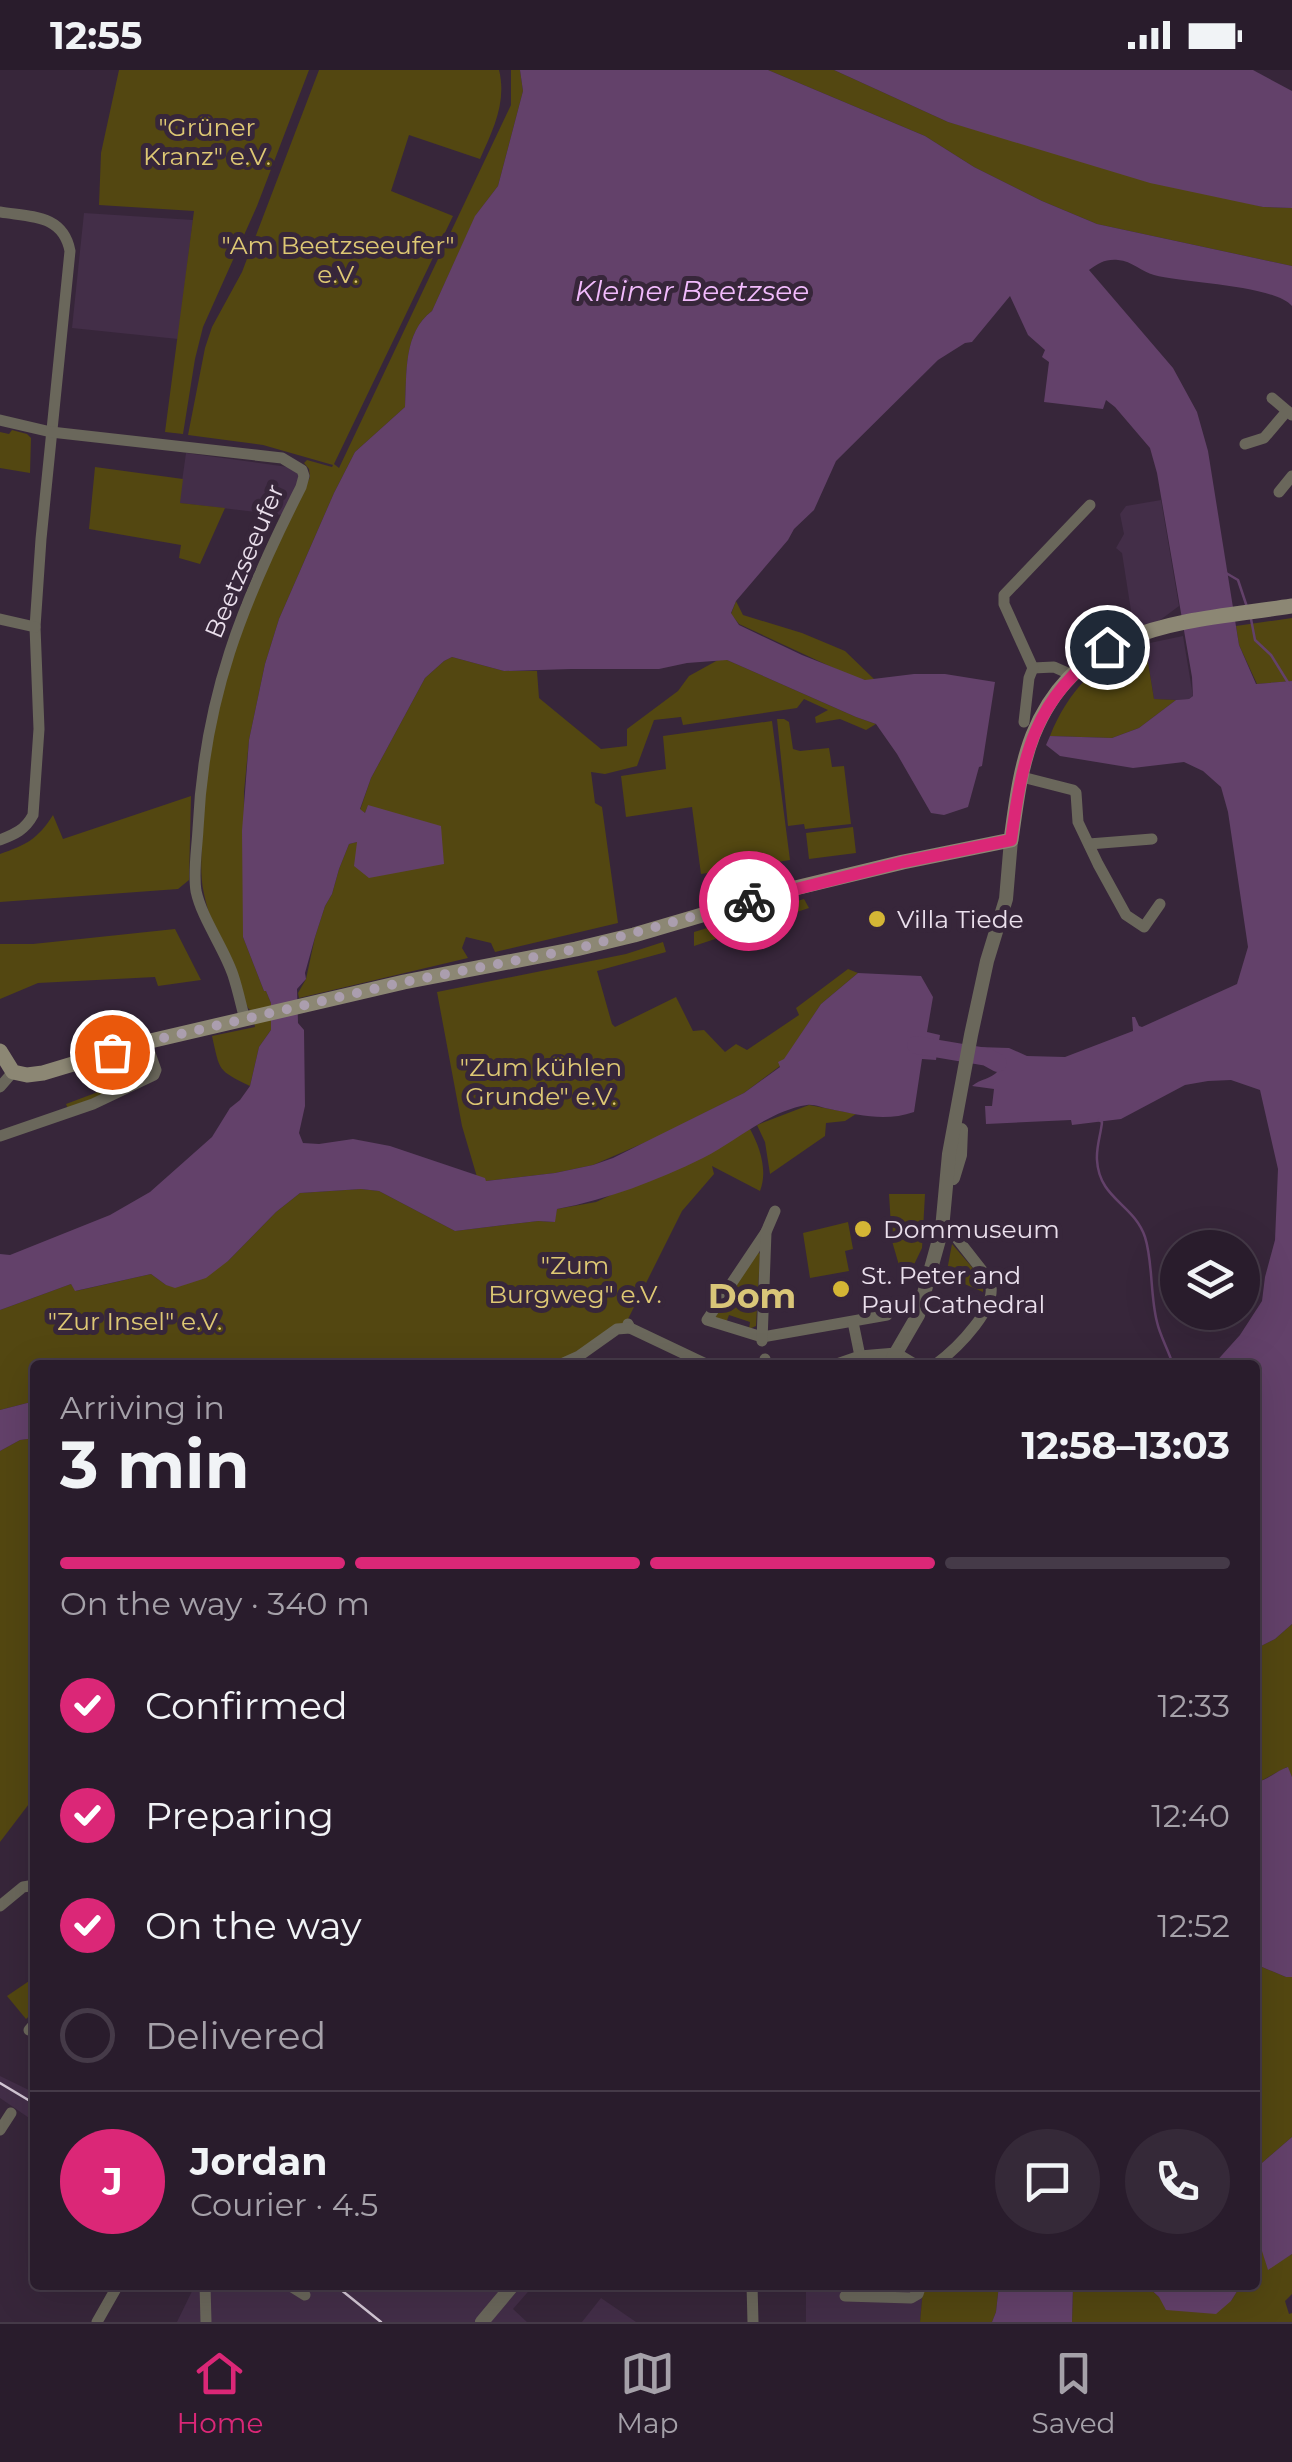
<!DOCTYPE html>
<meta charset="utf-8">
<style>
:root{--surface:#291c2c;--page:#352938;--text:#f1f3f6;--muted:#a5a1a9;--line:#453a48;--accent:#db2777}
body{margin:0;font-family:Montserrat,sans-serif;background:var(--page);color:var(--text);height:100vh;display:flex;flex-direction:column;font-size:38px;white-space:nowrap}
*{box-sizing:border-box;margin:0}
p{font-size:32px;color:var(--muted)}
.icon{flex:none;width:55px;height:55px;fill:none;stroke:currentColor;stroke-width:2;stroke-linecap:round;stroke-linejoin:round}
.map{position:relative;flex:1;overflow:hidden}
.details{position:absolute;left:30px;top:1290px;width:1230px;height:930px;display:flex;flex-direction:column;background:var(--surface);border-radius:10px;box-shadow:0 10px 40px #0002,0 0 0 2px var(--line)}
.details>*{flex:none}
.fabs{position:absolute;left:1160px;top:1160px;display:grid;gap:20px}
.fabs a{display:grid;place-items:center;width:100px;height:100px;border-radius:50%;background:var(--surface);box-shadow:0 10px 40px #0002,0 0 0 2px var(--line);font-size:50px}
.pin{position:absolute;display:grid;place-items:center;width:85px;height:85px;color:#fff;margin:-42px;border:5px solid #fff;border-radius:50%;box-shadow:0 2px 10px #0007}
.courier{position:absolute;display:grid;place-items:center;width:100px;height:100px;margin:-50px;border:8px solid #db2777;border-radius:50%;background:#fff;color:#222;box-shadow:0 2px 12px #0007}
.overview em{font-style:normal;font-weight:700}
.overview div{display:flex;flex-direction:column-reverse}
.overview{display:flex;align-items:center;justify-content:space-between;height:170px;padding:0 30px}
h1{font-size:65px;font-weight:700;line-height:75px}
.bar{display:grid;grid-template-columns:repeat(4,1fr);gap:15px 10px;align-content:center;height:120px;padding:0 30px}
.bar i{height:12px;border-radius:8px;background:var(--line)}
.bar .selected{background:var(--accent)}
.bar p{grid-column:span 4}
.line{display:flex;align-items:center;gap:25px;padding:0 30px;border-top:2px solid var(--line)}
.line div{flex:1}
.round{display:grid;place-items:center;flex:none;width:105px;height:105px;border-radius:52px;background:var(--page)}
ol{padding:0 30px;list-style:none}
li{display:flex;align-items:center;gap:30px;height:110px}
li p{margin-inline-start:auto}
li .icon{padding:10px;border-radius:50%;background:var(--accent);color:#fff;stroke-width:4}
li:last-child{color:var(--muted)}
li i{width:55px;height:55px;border:5px solid var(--line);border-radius:50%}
.status{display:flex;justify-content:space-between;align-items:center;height:70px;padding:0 50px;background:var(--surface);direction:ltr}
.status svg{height:28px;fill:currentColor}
.dock{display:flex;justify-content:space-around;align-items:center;height:140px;border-top:2px solid var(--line);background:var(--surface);font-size:28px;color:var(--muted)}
.dock a{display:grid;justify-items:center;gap:5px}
.dock .selected{color:var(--accent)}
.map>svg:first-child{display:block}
.built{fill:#432e48}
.green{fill:#534711}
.water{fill:#63416a}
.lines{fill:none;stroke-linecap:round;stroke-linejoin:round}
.stream{stroke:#63416a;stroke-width:2.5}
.river{stroke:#63416a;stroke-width:18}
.minor{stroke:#6a675b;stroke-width:11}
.tertiary{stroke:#6a675b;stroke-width:14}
.secondary{stroke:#8c8774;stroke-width:15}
.tram{stroke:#d4c8d6;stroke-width:2.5}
.done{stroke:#ab9eae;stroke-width:10;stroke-dasharray:0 18}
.route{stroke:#db2777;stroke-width:12}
.poi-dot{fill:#d4b635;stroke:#37263a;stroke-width:4}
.labels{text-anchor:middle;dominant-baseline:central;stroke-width:10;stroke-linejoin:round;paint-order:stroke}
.park-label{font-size:25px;fill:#dec874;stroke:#37263a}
.street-label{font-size:25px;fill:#eadfec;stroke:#37263a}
.poi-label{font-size:25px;fill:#eadfec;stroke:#37263a;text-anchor:start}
.water-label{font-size:28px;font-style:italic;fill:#f2bbfd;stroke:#37263a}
.district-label{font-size:35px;font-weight:bold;fill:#d9c578;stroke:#37263a}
</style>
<div class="status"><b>12:55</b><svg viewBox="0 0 49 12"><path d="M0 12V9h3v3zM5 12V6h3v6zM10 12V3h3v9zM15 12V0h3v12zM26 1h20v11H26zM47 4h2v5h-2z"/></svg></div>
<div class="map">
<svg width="1292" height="2252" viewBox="0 0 1292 2252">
<rect width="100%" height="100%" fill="#37263a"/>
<g class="built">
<polygon points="84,143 193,150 178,269 72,258"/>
<polygon points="186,383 288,397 297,401 300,411 282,445 179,433"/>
<polygon points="1161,430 1179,536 1156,553 1134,560 1122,483 1116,478 1124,464 1120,444 1126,436"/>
<polygon points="1183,566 1193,626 1189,629 1176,630 1154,629 1145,574"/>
<polygon points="0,2006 35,2023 35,2052 0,2028"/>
<polygon points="195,2215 534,2215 513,2239 527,2252 177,2252"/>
<polygon points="806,2215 944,2215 944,2221 923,2219 920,2252 806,2252"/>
<polygon points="601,2228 636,2252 582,2252"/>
</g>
<g class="green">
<polygon points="119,0 309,0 257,136 203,257 195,289 183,364 165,362 194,141 99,135 101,83"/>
<path d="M319 0H499C507 32 493 60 480 89L409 65 391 121 453 146 334 394 339 398 511 35V0H520L523 21 498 116 476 145 432 241C403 263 407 304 405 337L355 382 334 423 279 549 265 594 249 670 244 722 243 867 264 921H266L271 933V960L259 977 250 1016C217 1000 220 1001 212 966L255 957 252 942 248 938C232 903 212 861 204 824 199 802 202 778 203 755 205 692 218 628 238 568 256 512 286 460 310 407L309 399 304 393 307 390 332 397 333 395 263 375 188 365 205 278 212 257 242 202Z"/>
<polygon points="768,0 834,0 948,52 1263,137 1292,138 1292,196 1097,154 1042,131 974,97 925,66"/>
<polygon points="12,360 27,364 31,368 30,403 0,398 0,362 9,364"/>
<polygon points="95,397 183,409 180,433 225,438 200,494 179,488 181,475 89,459"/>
<polygon points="736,531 743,545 802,563 845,581 875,610 865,610 853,607 739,554 731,544"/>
<polygon points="1292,548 1292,611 1257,614 1239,575 1236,556"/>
<path d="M1145 574 1154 629 1176 630 1139 658 1112 668 1050 666C1067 623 1099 586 1145 574Z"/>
<polygon points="452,587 504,601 537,601 539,628 601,679 627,676 627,659 678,621 689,606 718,590 727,590 856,647 876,654 866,660 840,649 816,653 815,647 828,640 804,629 797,638 683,655 681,647 654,650 637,696 605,704 591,702 595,733 602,737 618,853 495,882 491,873 466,867 462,878 468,888 299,928 298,923 306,909 315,867 325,836 332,824 339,799 349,774 357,772 368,735 365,743 360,740 371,708 425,608 444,591"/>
<polygon points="777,649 784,649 789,652 793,679 800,681 829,678 832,697 844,696 851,754 805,759 804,754 788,756"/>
<polygon points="772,651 790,790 701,804 692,737 626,747 621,706 666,699 663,666"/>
<path d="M191 726 189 810 178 819 0 832V784C26 775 38 769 53 745L63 769Z"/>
<polygon points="853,757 856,783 809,789 806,763"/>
<polygon points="804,829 809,838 694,876 694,862"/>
<polygon points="175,859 201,910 158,916 155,907 38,913 0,929 0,874 33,874"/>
<polygon points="663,872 666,882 597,901 612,954 615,957 676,927 693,961 704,960 725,982 736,974 747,980 799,945 796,938 848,899 858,903 821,934 780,996 744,1023 653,1069 593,1095 555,1103 486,1111 484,1108 477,1107 462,1056 437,922 626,884"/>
<polygon points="145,981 151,1000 146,1004 142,997 103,1015 106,1023 68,1039 66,1034 98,1022 90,1000"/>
<polygon points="809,1035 856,1044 845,1051 826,1053 825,1066 770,1104 765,1072 757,1055"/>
<path d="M750 1059C760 1077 768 1101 760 1121L712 1096 714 1104 682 1141 627 1251 559 1292 540 1295H35V1331L0 1340V1240L71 1214 76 1221 151 1204 166 1215 228 1191 276 1142 300 1123 361 1119 379 1121 455 1161 538 1151 554 1152 557 1139 596 1132 730 1070Z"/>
<polygon points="889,1124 925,1124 922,1178 907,1209 903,1209 892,1171"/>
<polygon points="848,1152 853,1179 845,1181 849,1201 810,1208 803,1163"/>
<polygon points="952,1174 984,1211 983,1222 946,1206"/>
<polygon points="758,1182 760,1184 756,1256 749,1259 750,1252 729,1245 726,1253 714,1249"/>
<polygon points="35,1368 35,1726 0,1772 0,1381 20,1370"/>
<polygon points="1292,1554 1292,1707 1287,1697 1259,1712 1255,1712 1255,1579 1275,1569"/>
<polygon points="1255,1894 1286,1907 1292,1907 1292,2067 1255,2099"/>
<polygon points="35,1907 35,1941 26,1949 7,1926"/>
<polygon points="1262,2179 1268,2199 1292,2184 1292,2224 1285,2231 1289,2244 1292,2243 1292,2252 1072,2252 1073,2215 1146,2215 1159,2227 1231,2231 1241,2215 1255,2215 1255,2192"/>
<polygon points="944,2215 999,2215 996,2242 992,2252 920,2252 923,2219 943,2221"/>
</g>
<g class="water">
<path d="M520 0H768L925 66 974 97 1042 131 1097 154 1292 196V236C1274 215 1184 213 1154 205 1142 202 1132 191 1118 190 1105 189 1099 193 1089 200L1173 298 1197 342 1208 381 1239 575 1256 614 1292 611V1554L1275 1569 1255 1579V1295H1213L1240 1265 1262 1231 1265 1207 1275 1170 1278 1099 1260 1020 1231 1010 1208 1011 1185 1015 1121 1049 1072 1055 1071 1050 986 1054 985 1036H992L994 1019 972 1016C980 1009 991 1009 998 1001L995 996 975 991 978 977 1009 978 1027 986 1065 987 1133 961 1132 947H1135L1139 956 1142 957 1237 914 1248 877 1228 742 1221 717 1203 701 1184 692 1133 698 1060 686 1046 675 1050 666 1112 668 1139 658 1176 630 1189 629 1193 626 1192 607 1157 403 1150 378 1115 337 1106 330 1103 339 1044 332 1049 292 1042 287 1045 280 1028 265 1010 226 972 272 965 273 938 290 836 391 814 440 794 459 788 470 736 531 731 543 739 555 802 585 865 610 914 604H945L995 612 982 696 979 697 968 737 944 745 931 743 897 684 876 654 856 647 727 590 687 593 659 599H571L504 601 452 587 444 591 425 608 371 708 360 739 365 743 368 735 441 756 444 794 369 808 354 796 357 772 349 774 339 799 332 824 325 836 315 867 305 903 306 909 297 919 298 953 304 960 305 1036 299 1063 303 1073 319 1074 353 1069 390 1076 485 1108 486 1111 555 1103 593 1095 613 1088 744 1023 780 997 778 992 784 989 821 934 858 903 921 906 933 927 927 962 940 965 936 990 922 989 914 1042C885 1052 859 1045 830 1039 823 1038 814 1034 807 1035 768 1041 737 1071 703 1088 656 1111 609 1129 557 1139L555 1152 538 1151 455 1161 379 1121 361 1119 300 1123 276 1142 228 1191 206 1208 175 1218 166 1215 151 1204 75 1221 71 1214 0 1240V1184L10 1185 110 1145 150 1122 212 1067 230 1038 240 1030 250 1016 259 977 271 960V933L266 921H264L243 867 242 761 249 670 265 594 279 549 334 423 355 382 405 337C407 303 403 263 432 241L475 146 498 116 523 21Z"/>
<polygon points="834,0 1253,0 1292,21 1292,138 1263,137 1150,113 948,52"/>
<polygon points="35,1331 35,1368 20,1370 0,1381 0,1340"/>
<path d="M1288 1697 1292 1707V1907H1286L1255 1894V1712C1266 1712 1277 1700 1288 1697Z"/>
<polygon points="1292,2067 1292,2184 1268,2200 1262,2181 1255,2192 1255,2099"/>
<polygon points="999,2215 1073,2215 1072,2252 992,2252 996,2242"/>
<polygon points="1146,2215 1241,2215 1231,2231 1216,2244 1166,2240 1159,2227"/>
</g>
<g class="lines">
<g class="stream">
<polyline points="1226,503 1238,510 1247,537"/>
<polyline points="1251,549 1255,570 1271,585 1292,619"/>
<path d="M1099 1050 1102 1052C1101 1064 1096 1077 1097 1090 1099 1129 1134 1134 1145 1167 1153 1192 1150 1225 1157 1252 1160 1266 1169 1281 1173 1295"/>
</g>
<polyline class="river" points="916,975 987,987 998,993"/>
<g class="minor">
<path d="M0 142C30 147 63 144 70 181L41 469 35 557 39 659 33 745C25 760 15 764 0 770"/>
<polyline points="1272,328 1292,345"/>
<path d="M0 350 51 362 282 388 302 400 304 406 301 417C242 533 204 628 198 759 197 779 193 802 196 821 202 849 224 878 233 905 238 920 241 935 245 950"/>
<polyline points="1245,374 1264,368 1287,341"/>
<polyline points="1279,422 1292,406"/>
<polyline points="0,549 35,557"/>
<polyline points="1033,598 1054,597 1072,605"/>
<polyline points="1024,652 1029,608 1033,598 1004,534 1004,525 1090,435"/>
<polyline points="1022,707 1073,720 1076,723 1078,752 1098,794 1126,845 1144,857 1160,834"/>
<polyline points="1089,774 1152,769"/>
<polyline points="0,1017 13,1002"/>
<polyline points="0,1066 93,1034 154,1005 156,1000 146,972"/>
<polyline points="766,1162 707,1250 762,1267 887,1245"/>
<polyline points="853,1252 860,1286"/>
<polyline points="628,1254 630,1258 708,1295"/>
<polyline points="762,1271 766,1162 775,1141"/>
<polyline points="559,1295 579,1286 617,1259 630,1258"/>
<polyline points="764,1295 765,1289"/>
<polyline points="834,1295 860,1286 896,1283 916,1295"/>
<path d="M935 1295C955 1280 1004 1234 988 1208L955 1166 942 1159"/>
<polyline points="0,1836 23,1817 35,1815"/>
<polyline points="29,1960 35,1953"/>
<polyline points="0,2060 11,2043"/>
<polyline points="205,2215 206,2252"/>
<polyline points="289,2215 305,2225"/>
<polyline points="752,2215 753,2252"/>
<polyline points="845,2226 911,2228 918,2224 921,2215"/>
<polyline points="97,2252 118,2215"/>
</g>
<g class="tertiary">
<polyline points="953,1108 960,1085 961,1060"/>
<polyline points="889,1295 918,1245 942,1159 949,1084 971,965 987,891 1006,829 1011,770"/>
<polyline points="482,2252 513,2215"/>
</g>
<path class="secondary" d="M0 981 13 1002 27 1005 43 1003 146 972 404 912 576 879 634 865 787 820 903 792 1011 770C1016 735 1020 698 1033 665 1079 551 1188 552 1292 536"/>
<g class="tram">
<polyline points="0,2013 35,2034"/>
<polyline points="335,2215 381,2252"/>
</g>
</g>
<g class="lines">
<polyline class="done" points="112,982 146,972 404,912 576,879 749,831"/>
<path class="route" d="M749 831 903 792 1011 770C1023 686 1033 628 1107 577"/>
</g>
<g class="poi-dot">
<circle cx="877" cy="849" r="10"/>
<circle cx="863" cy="1159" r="10"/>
<circle cx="841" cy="1219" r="10"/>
</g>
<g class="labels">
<g class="park-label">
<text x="207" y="57">"Grüner<tspan x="207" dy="29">Kranz" e.V.</tspan></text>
<text x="338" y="175">"Am Beetzseeufer"<tspan x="338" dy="29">e.V.</tspan></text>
<text x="541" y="997">"Zum kühlen<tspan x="541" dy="29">Grunde" e.V.</tspan></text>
<text x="575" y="1195">"Zum<tspan x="575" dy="29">Burgweg" e.V.</tspan></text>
<text x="135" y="1251">"Zur Insel" e.V.</text>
</g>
<g class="street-label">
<text transform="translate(244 491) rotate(-67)">Beetzseeufer</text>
</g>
<g class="poi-label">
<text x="897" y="849">Villa Tiede</text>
<text x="883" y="1159">Dommuseum</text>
<text x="861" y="1205">St. Peter and<tspan x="861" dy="29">Paul Cathedral</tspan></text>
</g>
<g class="water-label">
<text x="692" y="221">Kleiner Beetzsee</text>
</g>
<g class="district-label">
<text x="752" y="1225">Dom</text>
</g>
</g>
</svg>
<div class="fabs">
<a><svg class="icon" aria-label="layers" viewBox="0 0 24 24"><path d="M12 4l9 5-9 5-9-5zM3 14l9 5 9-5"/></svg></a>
</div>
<div class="pin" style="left:112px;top:982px;background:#ea580c"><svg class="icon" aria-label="bag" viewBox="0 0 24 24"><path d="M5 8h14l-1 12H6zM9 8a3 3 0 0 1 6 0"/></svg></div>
<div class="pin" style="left:1107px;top:577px;background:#1f2937"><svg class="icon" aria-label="home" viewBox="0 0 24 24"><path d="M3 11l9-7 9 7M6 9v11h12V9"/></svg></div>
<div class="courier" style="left:749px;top:831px"><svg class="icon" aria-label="bike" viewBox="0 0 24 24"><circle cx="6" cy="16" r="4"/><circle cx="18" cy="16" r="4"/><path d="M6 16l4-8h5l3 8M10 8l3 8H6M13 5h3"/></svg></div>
<section class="details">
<div class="overview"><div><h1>3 min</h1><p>Arriving in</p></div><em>12:58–13:03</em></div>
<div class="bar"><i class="selected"></i><i class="selected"></i><i class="selected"></i><i></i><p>On the way · 340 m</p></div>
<ol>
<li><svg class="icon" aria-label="check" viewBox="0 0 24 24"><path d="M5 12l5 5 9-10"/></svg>Confirmed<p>12:33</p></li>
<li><svg class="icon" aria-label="check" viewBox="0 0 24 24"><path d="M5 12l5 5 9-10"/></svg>Preparing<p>12:40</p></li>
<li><svg class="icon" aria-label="check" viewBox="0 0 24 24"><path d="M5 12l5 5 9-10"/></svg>On the way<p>12:52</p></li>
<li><i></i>Delivered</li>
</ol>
<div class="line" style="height:180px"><b class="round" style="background:var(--accent);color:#fff">J</b><div><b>Jordan</b><p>Courier · 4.5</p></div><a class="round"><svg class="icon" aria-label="chat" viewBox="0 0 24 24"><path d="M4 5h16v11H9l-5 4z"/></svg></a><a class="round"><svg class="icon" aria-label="phone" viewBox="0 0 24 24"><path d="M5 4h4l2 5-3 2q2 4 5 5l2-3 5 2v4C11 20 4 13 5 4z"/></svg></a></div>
</section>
</div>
<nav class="dock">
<a class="selected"><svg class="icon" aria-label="home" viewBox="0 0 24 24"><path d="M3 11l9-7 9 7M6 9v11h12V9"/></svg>Home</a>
<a><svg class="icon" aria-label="map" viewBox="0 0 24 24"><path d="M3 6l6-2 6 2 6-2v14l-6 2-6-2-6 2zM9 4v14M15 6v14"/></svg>Map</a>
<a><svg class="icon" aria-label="saved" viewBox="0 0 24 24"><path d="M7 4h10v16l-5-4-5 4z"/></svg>Saved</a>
</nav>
